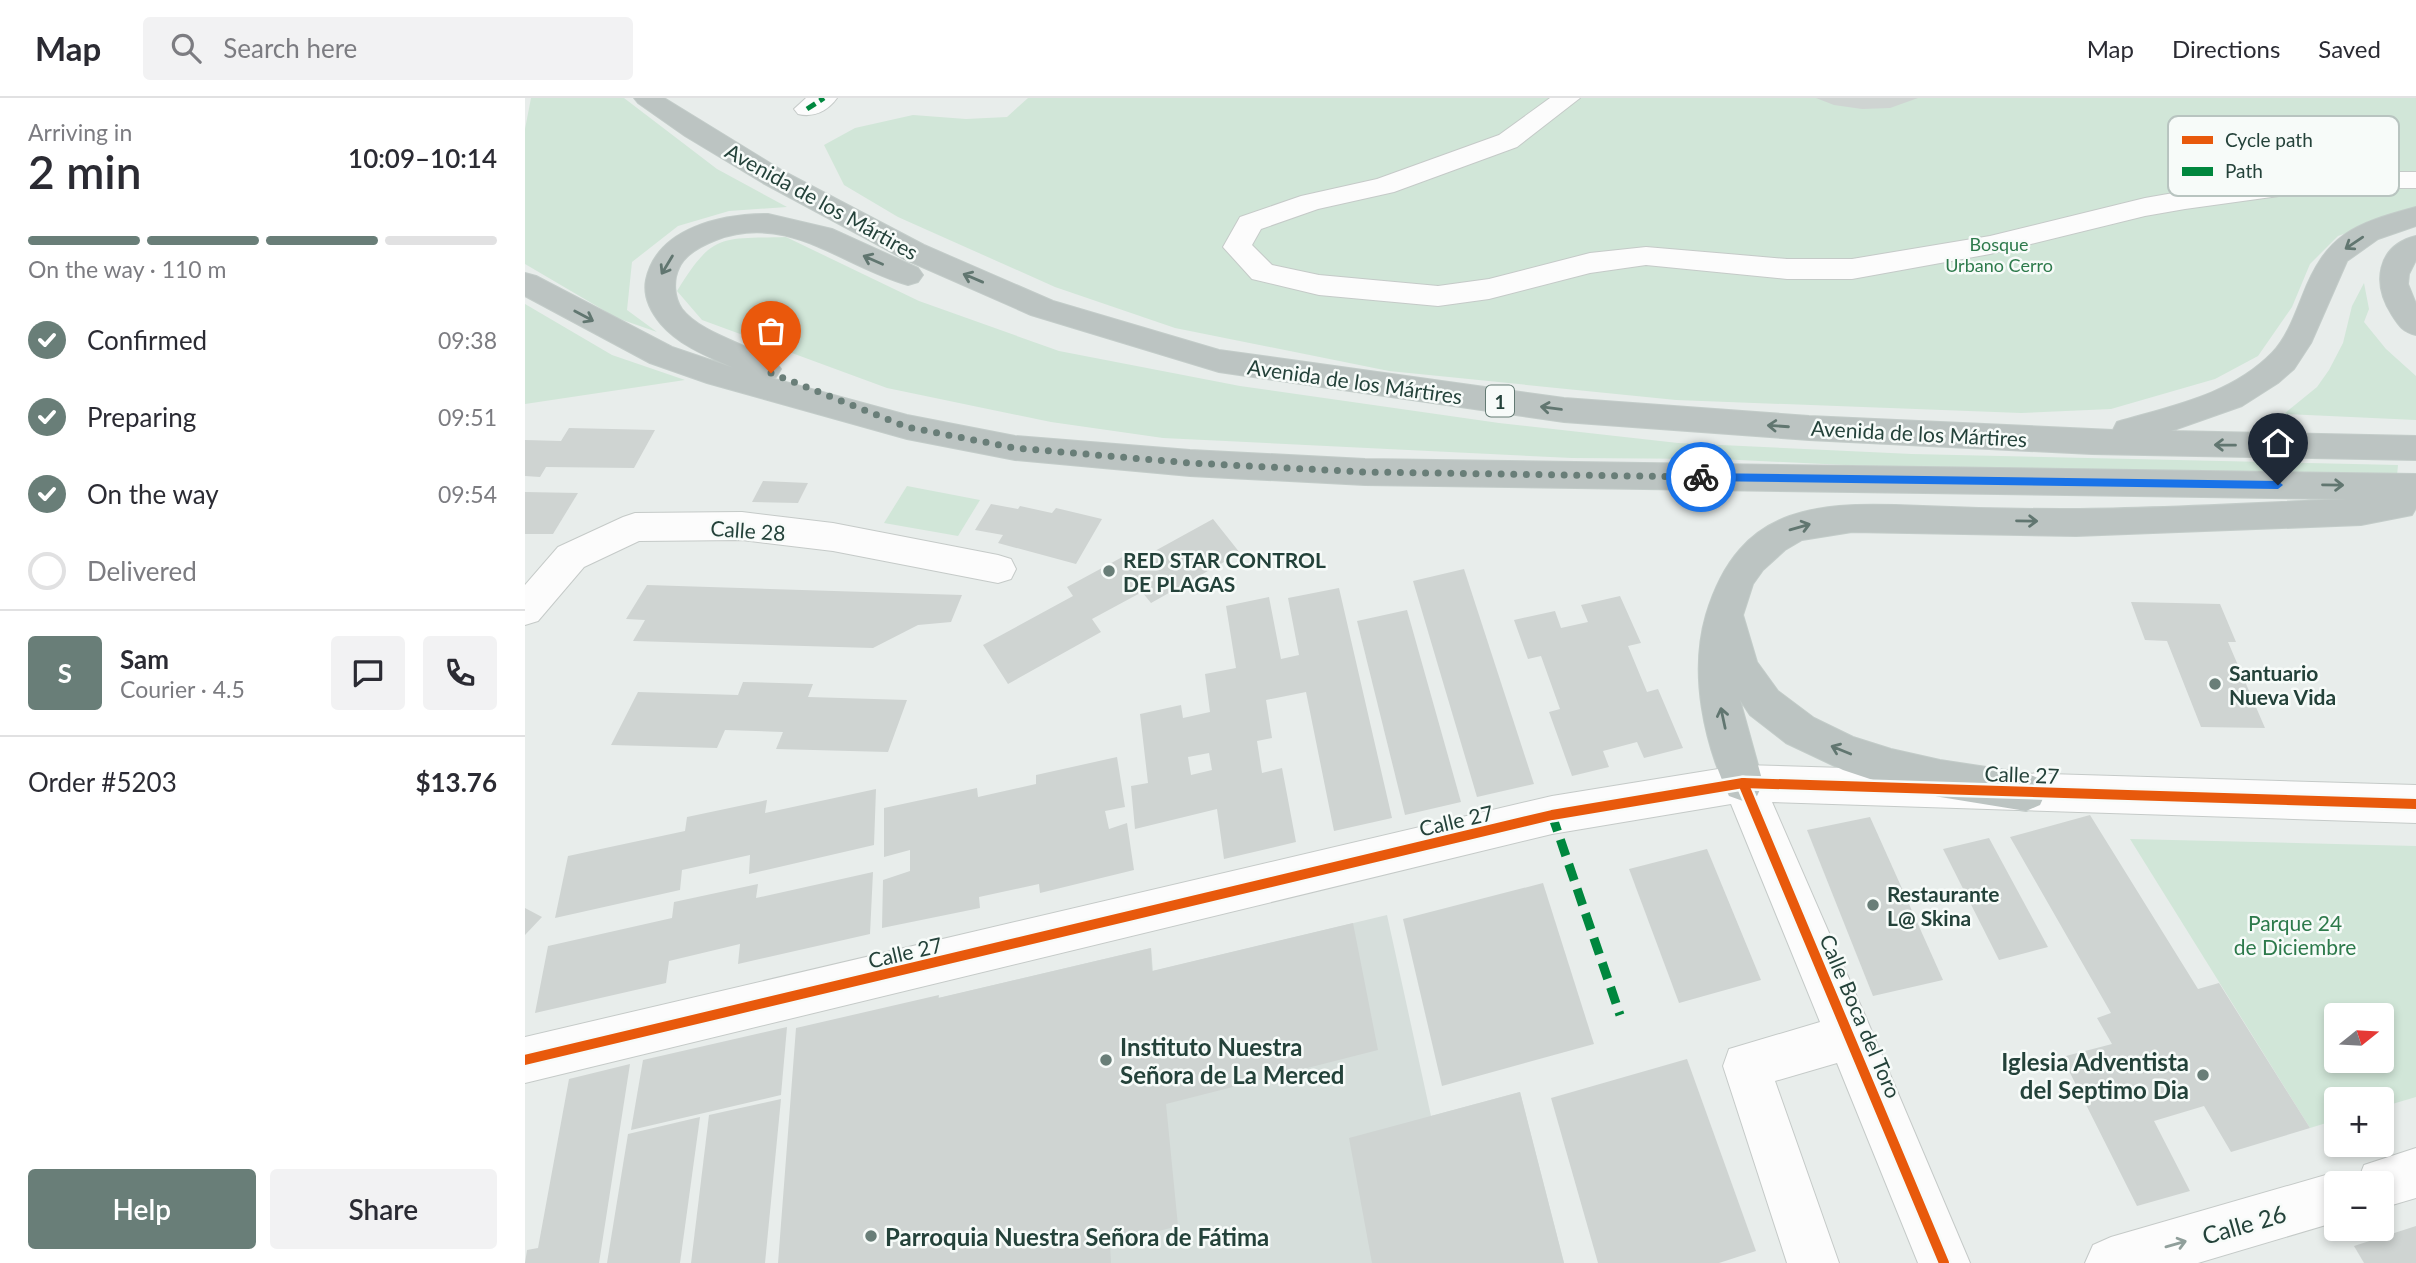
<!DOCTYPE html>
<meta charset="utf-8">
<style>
:root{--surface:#fff;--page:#f2f2f3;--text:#2b2b33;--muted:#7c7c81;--line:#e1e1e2;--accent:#697e78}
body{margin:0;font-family:Lato,sans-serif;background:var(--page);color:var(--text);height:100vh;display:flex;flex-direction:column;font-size:26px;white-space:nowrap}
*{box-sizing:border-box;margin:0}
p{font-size:23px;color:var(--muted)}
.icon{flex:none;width:38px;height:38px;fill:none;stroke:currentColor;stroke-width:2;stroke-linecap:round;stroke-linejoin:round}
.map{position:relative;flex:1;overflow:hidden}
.panel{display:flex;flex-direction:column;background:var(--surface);width:525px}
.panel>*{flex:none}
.needle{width:46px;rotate:72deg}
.tools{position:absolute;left:1799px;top:905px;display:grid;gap:14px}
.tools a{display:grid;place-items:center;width:70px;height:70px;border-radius:7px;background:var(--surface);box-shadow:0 4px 10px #0003;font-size:35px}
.pin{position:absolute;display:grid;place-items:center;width:60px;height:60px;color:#fff;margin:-72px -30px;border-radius:50% 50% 50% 0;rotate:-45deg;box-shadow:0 0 7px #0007}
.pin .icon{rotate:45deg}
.courier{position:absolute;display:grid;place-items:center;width:70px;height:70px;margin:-35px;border:5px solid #1a73e8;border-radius:50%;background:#fff;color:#222;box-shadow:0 2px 9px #0007}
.head em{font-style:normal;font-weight:600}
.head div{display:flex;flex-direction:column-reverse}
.head{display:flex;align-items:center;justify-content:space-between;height:119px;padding:0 28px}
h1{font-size:46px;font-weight:600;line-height:52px}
.bar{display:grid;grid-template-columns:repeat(4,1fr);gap:10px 7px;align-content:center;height:84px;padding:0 28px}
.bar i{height:9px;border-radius:5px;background:var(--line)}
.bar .current{background:var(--accent)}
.bar p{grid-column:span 4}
.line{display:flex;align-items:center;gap:18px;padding:0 28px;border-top:2px solid var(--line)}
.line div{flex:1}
.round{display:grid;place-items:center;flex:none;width:74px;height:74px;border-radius:7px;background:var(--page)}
ol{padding:0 28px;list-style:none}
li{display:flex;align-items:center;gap:21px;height:77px}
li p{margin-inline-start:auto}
li .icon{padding:7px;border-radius:50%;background:var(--accent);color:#fff;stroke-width:4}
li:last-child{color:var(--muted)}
li i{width:38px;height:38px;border:4px solid var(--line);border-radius:50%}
.cta{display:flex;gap:14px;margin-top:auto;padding:14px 28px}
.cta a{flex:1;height:80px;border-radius:7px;background:var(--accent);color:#fff;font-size:28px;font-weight:600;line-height:80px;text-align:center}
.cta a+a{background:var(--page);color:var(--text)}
header{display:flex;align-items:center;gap:42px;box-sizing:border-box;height:98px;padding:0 35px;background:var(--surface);border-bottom:2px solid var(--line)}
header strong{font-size:33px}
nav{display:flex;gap:38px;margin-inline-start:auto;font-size:24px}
.search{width:490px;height:63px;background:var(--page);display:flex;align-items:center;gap:18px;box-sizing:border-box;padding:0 24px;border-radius:7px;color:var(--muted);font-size:26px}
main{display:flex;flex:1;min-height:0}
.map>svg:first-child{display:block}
.built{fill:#d6dedb}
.green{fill:#d1e6d8;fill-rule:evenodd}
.building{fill:#cfd4d2;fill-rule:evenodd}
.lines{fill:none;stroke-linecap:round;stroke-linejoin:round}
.minor-casing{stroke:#c5cac8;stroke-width:2}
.highway-casing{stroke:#c3ccc9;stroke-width:2}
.minor{fill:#fcfcfc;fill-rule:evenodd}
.highway{fill:#bcc4c2;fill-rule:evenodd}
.quiet-far1{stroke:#00873e;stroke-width:5;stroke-dasharray:10 5;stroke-linecap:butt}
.quiet{stroke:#00873e;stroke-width:9;stroke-dasharray:17 9;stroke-linecap:butt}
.cycleway-far1-casing{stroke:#f7fbf9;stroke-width:12}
.cycleway-casing{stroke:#f7fbf9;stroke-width:15}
.cycleway-far1{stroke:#e8590c;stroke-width:8}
.cycleway{stroke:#e8590c;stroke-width:10}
.oneway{stroke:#617670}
.oneway2{stroke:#909f9b}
.route{fill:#1a73e8}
.done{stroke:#697e78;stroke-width:7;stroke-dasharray:0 12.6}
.poi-dot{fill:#697e78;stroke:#f7fbf9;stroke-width:2.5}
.labels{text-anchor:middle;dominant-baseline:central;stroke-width:5;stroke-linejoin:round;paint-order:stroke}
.far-park-label{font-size:18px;fill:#2d7a4b;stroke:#f7fbf9}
.shield{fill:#f7fbf9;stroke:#637a73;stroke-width:2}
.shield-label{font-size:19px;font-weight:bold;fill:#24423a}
.street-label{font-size:21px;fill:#24423a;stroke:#f7fbf9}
.poi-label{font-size:21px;font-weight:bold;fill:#24423a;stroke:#f7fbf9;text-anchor:start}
.park-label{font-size:21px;fill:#2d7a4b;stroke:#f7fbf9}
.near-poi-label{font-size:24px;font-weight:bold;fill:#24423a;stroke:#f7fbf9;text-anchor:start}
.near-street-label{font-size:24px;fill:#24423a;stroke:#f7fbf9}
.key{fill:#f7fbf9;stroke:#b8c4c0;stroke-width:2}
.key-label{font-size:19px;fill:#24423a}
</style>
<header>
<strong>Map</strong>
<div class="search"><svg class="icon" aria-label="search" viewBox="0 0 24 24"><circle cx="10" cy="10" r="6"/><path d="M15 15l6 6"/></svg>Search here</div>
<nav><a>Map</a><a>Directions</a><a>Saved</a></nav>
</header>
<main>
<section class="panel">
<div class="head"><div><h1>2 min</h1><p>Arriving in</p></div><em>10:09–10:14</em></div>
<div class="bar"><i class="current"></i><i class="current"></i><i class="current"></i><i></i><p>On the way · 110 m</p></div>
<ol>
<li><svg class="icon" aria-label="check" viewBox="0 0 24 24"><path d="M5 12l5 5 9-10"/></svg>Confirmed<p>09:38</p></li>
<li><svg class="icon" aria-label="check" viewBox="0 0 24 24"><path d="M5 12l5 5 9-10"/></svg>Preparing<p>09:51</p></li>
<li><svg class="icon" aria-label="check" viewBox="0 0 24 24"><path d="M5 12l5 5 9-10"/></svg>On the way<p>09:54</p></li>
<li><i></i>Delivered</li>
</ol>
<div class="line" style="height:126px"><b class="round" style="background:var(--accent);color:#fff">S</b><div><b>Sam</b><p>Courier · 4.5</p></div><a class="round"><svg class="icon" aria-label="chat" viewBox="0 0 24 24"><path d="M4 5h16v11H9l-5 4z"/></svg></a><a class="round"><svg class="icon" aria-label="phone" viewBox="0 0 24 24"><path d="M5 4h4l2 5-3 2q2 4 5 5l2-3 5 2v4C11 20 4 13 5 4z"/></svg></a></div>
<div class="line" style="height:91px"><div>Order #5203</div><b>$13.76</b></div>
<div class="cta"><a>Help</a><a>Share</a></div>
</section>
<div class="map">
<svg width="1891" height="1165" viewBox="0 0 1891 1165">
<rect width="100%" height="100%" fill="#e8edeb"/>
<polygon class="built" points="862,817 906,1018 995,994 1039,1165 253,1165 414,897 414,900 626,850 628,873"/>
<g class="green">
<polygon points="6,0 99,0 192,71 262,109 204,113 153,128 107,164 102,212 132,234 92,220 0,166 0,31"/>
<polygon points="503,0 1891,0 1891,110 1813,138 1785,166 1767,209 1733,258 1690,281 1586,311 1496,315 1151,302 864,273 650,230 530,189 373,119 319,87 299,47 330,30 388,17 441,21 482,19"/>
<path d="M261 139 394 203 534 253 715 288 974 325 1153 345 1387 356 1873 367 1872 378 1382 370 1194 361 1047 360 638 340 526 324 362 290 177 222 152 193C188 134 196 141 261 139Z"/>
<polygon points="1839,185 1844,211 1839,224 1861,251 1891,278 1891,322 1759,316 1792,289 1804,272 1818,245 1827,208"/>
<polygon points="0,206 87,257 160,282 0,306"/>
<polygon points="382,388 455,402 433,438 359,425"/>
<path d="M1605 741 1891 748V999L1857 1009V1001H1811V1022L1785 1030ZM1811 917H1857V962H1811Z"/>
</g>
<g class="building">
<polygon points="1291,0 1393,0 1365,10 1337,11 1309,7"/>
<polygon points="44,330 130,332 109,370 21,369 15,379 0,378 0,342 36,343"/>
<polygon points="238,383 283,385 273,405 227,404"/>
<polygon points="0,394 53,395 28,436 0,436"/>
<polygon points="466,406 493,411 495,408 527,415 531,410 577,421 551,466 473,445 478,437 450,432"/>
<polygon points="688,421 715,455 626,505 617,494 567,521 576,534 483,586 458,547 548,498 542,489 601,457 608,465"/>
<polygon points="939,471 1009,686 952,699 888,483"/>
<polygon points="122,487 437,497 426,524 393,527 348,550 108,543 120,522 101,521"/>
<path d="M814 490 867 720 809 733 781 594 741 602 747 640 732 643 737 675 757 670 771 744 699 761 692 711 610 731 606 688 623 685 615 616 656 607 658 620 685 614 680 576 711 570 701 508 744 499 756 561 774 557 763 500ZM684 655 687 672 666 677 663 659Z"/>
<polygon points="1095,498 1116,545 1103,548 1122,594 1133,591 1158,650 1119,660 1112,644 1078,653 1084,669 1047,678 1024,614 1035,611 1016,558 1003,561 989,522 1030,513 1036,530 1063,524 1056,507"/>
<polygon points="1606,504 1695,506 1711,544 1703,544 1740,630 1676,629 1642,543 1620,542"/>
<polygon points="882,512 936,704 880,717 832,523"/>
<polygon points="218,584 288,586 283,599 382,602 363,654 251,651 258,634 200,632 192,650 86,647 113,594 213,597"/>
<polygon points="592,659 600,709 580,713 584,731 602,725 609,772 515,795 514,786 454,799 455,810 357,830 358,782 385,773 385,752 359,759 359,710 452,690 453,699 511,686 511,677"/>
<polygon points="351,691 349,747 224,776 225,757 157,772 155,792 30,820 43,758 160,733 162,719 242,702 240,715"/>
<polygon points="1565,717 1673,891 1694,885 1785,1030 1706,1054 1679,1008 1629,1023 1665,1093 1612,1108 1537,959 1587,946 1572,920 1586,915 1485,739"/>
<polygon points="1345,719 1418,882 1348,898 1282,732"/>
<polygon points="1464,740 1523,849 1474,862 1418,751"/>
<polygon points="1182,751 1236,882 1154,905 1104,771"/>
<polygon points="348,774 345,836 213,866 215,846 144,863 141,885 10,915 23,848 147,820 149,804 233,786 231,800"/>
<polygon points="1018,785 1069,946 917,988 878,821"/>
<polygon points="0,810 17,819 0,837"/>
<polygon points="828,825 853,952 641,1006 653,1128 585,1146 586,1165 253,1165 271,930 414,897 413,900 626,850 627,873"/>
<polygon points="262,929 256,997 106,1032 118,962"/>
<polygon points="1162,961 1231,1153 1194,1165 1073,1165 1026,1000"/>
<polygon points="105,966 74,1165 0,1165 2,1152 13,1150 44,981"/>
<polygon points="995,994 1039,1165 847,1165 824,1040"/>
<polygon points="256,1001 240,1165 166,1165 184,1017"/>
<polygon points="175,1019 155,1165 82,1165 103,1036"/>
<polygon points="1891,1128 1891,1165 1839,1165 1829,1148"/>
</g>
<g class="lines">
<defs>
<g id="minor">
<path d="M281 0H312C303 13 288 20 273 16L269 11Z"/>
<polygon points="1025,0 1055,0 992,49 869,94 793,111 736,131 727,147 747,167 794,177 913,188 964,181 1065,155 1121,149 1262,161 1327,161 1465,138 1620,100 1660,93 1813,74 1891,74 1891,90 1813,90 1660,111 1620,118 1465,156 1327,181 1262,181 1121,167 1065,175 964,201 913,208 794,197 727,181 698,149 715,119 776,98 852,81 974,37"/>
<polygon points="217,414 308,425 473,457 486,461 491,471 486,481 473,485 308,453 217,442 114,443 59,469 13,523 0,527 0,487 33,449 98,419 110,415"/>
<polygon points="1218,667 1891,687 1891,725 1247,704 1342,922 1445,1165 1393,1165 1312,965 1250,983 1314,1165 1262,1165 1198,968 1204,951 1295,924 1206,706 1027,736 0,985 0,939 1027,698"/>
<polygon points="1891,1050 1891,1100 1857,1110 1857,1085 1832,1085 1839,1067"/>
<polygon points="1811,1074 1829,1081 1830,1085 1811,1085 1811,1124 1673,1165 1560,1165 1568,1147 1586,1139"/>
</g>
<g id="highway">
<path d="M109 0H139L258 73 399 147 528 203 694 252 1039 300 1284 318 1588 332 1592 324C1646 308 1706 297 1747 255 1761 241 1769 219 1777 199 1801 136 1828 126 1891 109V128L1853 141 1822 163 1786 245 1769 271 1753 285 1717 308 1646 333 1891 338V362L1567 356 1284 342 1039 324 694 274 506 217 379 161 238 85 160 38 113 5Z"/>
<path d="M243 116 307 131 393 170 398 177 393 184 383 187C318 169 263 114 191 142 178 147 160 156 154 170 148 182 149 200 157 211 179 240 243 250 256 271L251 279 246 280 382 317 490 338 665 352 840 361 1891 376V410L1887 417 1836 427 1551 438 1327 434 1277 442 1260 452 1238 472 1228 486 1218 517 1232 564 1253 593 1289 620 1328 639 1366 651 1415 662 1501 675 1515 681 1521 694 1515 707 1501 713 1415 699 1366 688 1318 672 1261 645 1225 617 1215 602 1238 685 1232 698 1218 703 1204 698C1179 644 1164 576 1181 517 1215 403 1296 404 1398 408 1444 410 1490 411 1536 411 1631 411 1727 405 1822 401L840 387 665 378 490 362 382 341 182 285 125 265 0 198V175L11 178 147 249 209 270C184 259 155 248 136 226 126 214 118 198 121 182 132 129 198 116 243 116Z"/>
<path d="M1891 138V162L1884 176 1883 186 1891 206V237C1878 234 1874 228 1867 217 1847 186 1851 148 1891 138Z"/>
</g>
</defs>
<use href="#minor" class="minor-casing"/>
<use href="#highway" class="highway-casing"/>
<use href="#minor" class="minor"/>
<use href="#highway" class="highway"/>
<polyline class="quiet-far1" points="282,11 299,0"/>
<polyline class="quiet" points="1027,717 1095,917"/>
<defs>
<polyline id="cycleway-far1" points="1217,685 1224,685"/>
<g id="cycleway">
<polyline points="1218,685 1419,1165"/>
<polyline points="0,962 1027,717 1218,685 1891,706"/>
</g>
</defs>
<use href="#cycleway-far1" class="cycleway-far1-casing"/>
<use href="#cycleway" class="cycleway-casing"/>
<use href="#cycleway-far1" class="cycleway-far1"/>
<use href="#cycleway" class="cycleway"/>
</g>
<defs><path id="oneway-shaft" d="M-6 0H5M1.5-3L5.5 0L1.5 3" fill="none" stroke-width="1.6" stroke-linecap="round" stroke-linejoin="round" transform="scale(1.75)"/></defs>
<g class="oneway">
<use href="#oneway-shaft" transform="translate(1829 145) rotate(146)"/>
<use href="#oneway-shaft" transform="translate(348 162) rotate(-156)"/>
<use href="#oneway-shaft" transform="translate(142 167) rotate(121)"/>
<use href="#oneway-shaft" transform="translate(448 180) rotate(-157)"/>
<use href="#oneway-shaft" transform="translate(59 218) rotate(28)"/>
<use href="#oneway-shaft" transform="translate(1026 310) rotate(-172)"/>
<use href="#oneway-shaft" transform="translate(1253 328) rotate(-176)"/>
<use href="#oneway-shaft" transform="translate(1700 347) rotate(-179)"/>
<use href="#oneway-shaft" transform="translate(1808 387) rotate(1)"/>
<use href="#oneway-shaft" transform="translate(1502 423) rotate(1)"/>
<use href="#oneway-shaft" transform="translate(1275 429) rotate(-16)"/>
<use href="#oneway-shaft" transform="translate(1198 620) rotate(-102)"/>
<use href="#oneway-shaft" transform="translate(1316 652) rotate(-158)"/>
</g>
<use class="oneway2" href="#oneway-shaft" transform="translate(1651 1146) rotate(-16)"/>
<polygon class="route" points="1176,375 1753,383 1758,387 1753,391 1176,383 1171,379"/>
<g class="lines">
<polyline class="done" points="246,275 382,329 490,350 665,365 840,374 1176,379"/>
</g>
<g class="poi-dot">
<circle cx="584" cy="473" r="7"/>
<circle cx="1690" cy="586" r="7"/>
<circle cx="1348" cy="807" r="7"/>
<circle cx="581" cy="962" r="7"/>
<circle cx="1678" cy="977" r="7"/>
<circle cx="346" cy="1138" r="7"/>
</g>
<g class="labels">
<g class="far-park-label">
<text x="1474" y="146">Bosque<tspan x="1474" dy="21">Urbano Cerro</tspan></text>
</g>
<rect class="shield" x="961" y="287.5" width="28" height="31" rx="5"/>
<g class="shield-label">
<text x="975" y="303">1</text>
</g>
<g class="street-label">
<text transform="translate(297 103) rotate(29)">Avenida de los Mártires</text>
<text transform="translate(830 283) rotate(8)">Avenida de los Mártires</text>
<text transform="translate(1394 335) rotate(3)">Avenida de los Mártires</text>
<text transform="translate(223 432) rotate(4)">Calle 28</text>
<text transform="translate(1497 676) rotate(2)">Calle 27</text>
<text transform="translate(931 722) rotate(-13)">Calle 27</text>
<text transform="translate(380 854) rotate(-13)">Calle 27</text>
<text transform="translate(1336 918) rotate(67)">Calle Boca del Toro</text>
</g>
<g class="poi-label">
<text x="598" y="461">RED STAR CONTROL<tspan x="598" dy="24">DE PLAGAS</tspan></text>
<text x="1704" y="574">Santuario<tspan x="1704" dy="24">Nueva Vida</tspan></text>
<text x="1362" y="795">Restaurante<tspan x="1362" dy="24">L@ Skina</tspan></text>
</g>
<g class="park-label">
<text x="1770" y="824">Parque 24<tspan x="1770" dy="24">de Diciembre</tspan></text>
</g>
<g class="near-poi-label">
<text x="595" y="948">Instituto Nuestra<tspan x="595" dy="28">Señora de La Merced</tspan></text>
<text x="1664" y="963" text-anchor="end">Iglesia Adventista<tspan x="1664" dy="28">del Septimo Dia</tspan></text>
<text x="360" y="1138">Parroquia Nuestra Señora de Fátima</text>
</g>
<g class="near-street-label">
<text transform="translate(1719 1126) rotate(-16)">Calle 26</text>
</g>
</g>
<rect x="1643" y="18" width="231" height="80" rx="10" class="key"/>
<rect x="1657" y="38" width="31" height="8" fill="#e8590c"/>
<rect x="1657" y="69" width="31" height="9" fill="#00873e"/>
<g class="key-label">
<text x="1700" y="49">Cycle path</text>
<text x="1700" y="80">Path</text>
</g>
</svg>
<div class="tools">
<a><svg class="needle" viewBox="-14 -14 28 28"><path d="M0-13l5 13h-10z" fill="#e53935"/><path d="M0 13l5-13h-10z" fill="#7c7c81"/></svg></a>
<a>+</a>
<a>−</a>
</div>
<div class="pin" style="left:246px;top:275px;background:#ea580c"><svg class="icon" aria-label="bag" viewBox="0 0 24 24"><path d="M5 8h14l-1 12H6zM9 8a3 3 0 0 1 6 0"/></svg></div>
<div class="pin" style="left:1753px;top:387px;background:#1f2937"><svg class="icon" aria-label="home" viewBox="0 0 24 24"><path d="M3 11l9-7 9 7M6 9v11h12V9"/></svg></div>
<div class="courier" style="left:1176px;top:379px"><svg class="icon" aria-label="bike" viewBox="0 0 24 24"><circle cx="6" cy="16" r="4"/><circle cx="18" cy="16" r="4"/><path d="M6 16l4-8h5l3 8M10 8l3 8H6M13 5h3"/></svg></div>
</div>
</main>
